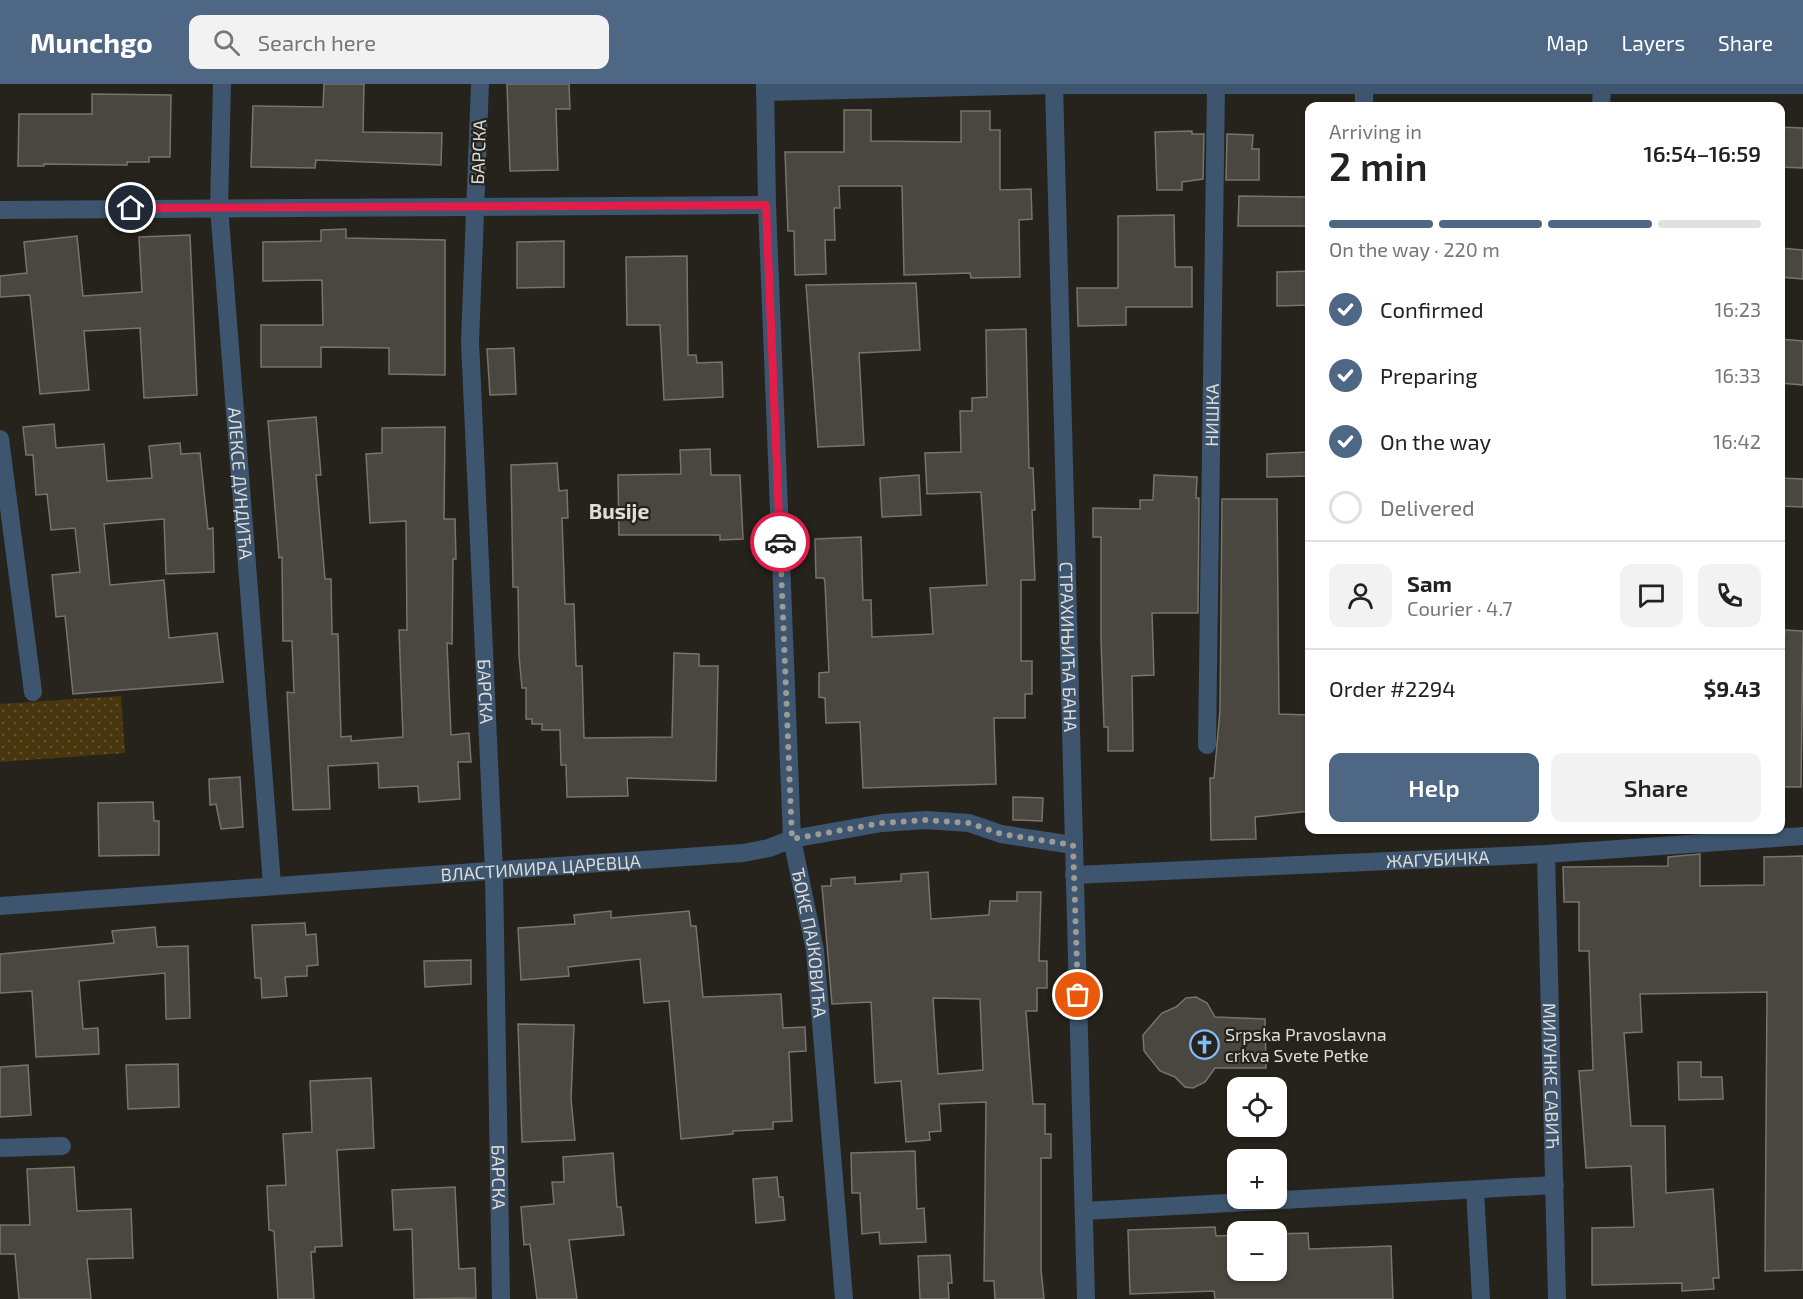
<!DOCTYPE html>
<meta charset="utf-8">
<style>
:root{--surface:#fff;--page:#f2f2f2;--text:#222;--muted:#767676;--line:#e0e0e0;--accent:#4e6784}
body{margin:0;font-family:"Exo 2",sans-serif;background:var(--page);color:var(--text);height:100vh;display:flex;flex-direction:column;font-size:22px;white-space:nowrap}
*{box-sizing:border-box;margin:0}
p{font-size:20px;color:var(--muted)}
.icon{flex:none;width:33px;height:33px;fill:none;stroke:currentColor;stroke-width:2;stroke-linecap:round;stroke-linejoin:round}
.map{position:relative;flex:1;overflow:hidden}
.side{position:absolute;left:1305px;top:18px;width:480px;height:732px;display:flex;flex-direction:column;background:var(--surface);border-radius:12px;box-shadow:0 2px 4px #0004}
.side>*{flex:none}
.controls{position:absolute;left:1227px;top:993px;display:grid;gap:12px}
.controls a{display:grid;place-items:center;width:60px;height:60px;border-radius:12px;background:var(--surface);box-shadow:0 2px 4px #0004;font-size:30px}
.pin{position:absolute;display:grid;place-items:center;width:51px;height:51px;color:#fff;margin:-26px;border:3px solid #fff;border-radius:50%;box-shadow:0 2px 6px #0007}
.courier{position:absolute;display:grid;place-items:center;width:60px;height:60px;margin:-30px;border:4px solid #e11d48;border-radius:50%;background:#fff;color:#222;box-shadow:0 2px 8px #0007}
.headline em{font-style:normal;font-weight:600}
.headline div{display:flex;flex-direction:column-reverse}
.headline{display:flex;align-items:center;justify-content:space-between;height:102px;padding:0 24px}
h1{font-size:39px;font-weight:600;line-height:45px}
.bar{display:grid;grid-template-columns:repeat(4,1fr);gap:9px 6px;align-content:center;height:72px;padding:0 24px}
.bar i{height:8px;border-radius:4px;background:var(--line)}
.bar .on{background:var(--accent)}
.bar p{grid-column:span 4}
.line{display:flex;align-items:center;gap:15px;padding:0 24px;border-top:2px solid var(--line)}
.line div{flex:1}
.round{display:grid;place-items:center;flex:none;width:63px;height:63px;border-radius:12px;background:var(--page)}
ol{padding:0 24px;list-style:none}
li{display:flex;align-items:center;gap:18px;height:66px}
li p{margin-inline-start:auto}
li .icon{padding:6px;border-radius:50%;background:var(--accent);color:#fff;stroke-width:4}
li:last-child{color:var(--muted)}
li i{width:33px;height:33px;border:3px solid var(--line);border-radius:50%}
.button{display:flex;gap:12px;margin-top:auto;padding:12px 24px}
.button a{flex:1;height:69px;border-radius:12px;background:var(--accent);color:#fff;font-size:24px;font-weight:600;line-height:69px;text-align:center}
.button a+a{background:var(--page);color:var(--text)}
header{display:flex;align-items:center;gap:36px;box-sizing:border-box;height:84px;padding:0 30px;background:var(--accent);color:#fff}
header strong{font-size:28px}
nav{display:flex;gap:33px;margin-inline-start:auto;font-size:21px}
.search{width:420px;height:54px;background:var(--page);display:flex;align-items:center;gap:15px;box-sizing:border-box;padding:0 21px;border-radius:12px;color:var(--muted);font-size:22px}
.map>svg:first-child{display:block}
.grass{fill:url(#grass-dots)}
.building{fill:#4a4740;stroke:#77746c;stroke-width:1.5;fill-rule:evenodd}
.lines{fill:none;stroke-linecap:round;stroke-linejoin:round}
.minor{stroke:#3e556f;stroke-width:18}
.done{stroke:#9d9b95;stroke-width:6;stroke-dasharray:0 10.8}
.route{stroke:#e11d48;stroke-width:8}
.labels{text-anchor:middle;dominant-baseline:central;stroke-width:4.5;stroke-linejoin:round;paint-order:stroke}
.street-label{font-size:18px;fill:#dddbd6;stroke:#26231c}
.poi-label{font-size:18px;fill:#dddbd6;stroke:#26231c;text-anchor:start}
.quarter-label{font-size:21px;font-weight:bold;fill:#e1ddd5;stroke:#26231c}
</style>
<header>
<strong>Munchgo</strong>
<div class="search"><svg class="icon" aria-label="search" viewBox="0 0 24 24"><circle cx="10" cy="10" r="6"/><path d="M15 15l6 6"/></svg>Search here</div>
<nav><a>Map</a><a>Layers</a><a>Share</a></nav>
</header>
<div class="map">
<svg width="1803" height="1215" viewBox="0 0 1803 1215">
<defs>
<pattern id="grass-dots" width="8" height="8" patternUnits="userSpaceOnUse" patternTransform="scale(1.5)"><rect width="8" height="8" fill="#48370e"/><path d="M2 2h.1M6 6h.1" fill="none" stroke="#625330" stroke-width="1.8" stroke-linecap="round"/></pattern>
</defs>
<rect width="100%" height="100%" fill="#26231c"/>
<polygon class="grass" points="121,612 125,669 0,678 0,620"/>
<g class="building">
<polygon points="324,0 364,0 363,48 442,49 441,81 316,76 315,84 251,83 253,22 323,23"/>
<polygon points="507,0 569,0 570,25 556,25 558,86 510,87"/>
<polygon points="92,10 171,11 170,73 149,73 149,78 127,78 127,81 44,80 44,82 18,82 19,30 92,30"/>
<polygon points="844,26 871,26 871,57 961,58 961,27 990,27 990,46 1000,46 1000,106 1031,105 1032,135 1019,136 1020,193 971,194 970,189 904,191 902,102 839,102 840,124 834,124 835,156 825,156 826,190 795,191 794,147 788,147 785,68 844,68"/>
<polygon points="1780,43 1803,44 1803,84 1780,83"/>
<polygon points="1192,47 1192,50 1204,50 1203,95 1182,98 1182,106 1157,106 1155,48"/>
<polygon points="1227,50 1253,51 1252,65 1259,65 1259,96 1226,96"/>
<polygon points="1239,112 1310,113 1310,142 1238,142"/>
<polygon points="1174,131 1175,183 1192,183 1192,223 1126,223 1126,241 1078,242 1077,204 1118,204 1118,132"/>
<polygon points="346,145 346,154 445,156 445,291 389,290 389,264 321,263 321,283 261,283 261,241 323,241 322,196 263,197 263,158 321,157 321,146"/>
<polygon points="190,151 197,311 144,314 140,244 84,247 89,306 40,310 30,211 0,213 0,192 27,189 24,158 77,152 83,212 142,208 139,153"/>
<polygon points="564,157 564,203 517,204 517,158"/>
<polygon points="1780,164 1803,166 1803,195 1780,193"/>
<polygon points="687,172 688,271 696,271 697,279 722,278 723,313 664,316 660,241 627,241 626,173"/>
<polygon points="1310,187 1310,221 1277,222 1277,188"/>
<polygon points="916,199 920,266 859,269 864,361 818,363 806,201"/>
<polygon points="1026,245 1029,384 1033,384 1035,426 1032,426 1035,496 1021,496 1021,577 1032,577 1032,610 1025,610 1025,634 994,634 996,700 863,704 860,638 826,639 825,614 819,613 819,589 829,588 825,499 824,494 816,494 815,455 861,453 863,516 871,516 872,553 933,550 930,504 987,501 981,408 927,410 925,369 961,368 960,327 972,327 972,314 987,313 986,246"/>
<polygon points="1780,255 1803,257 1803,301 1780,299"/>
<polygon points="514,264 516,310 490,311 487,265"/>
<polygon points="316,333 321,391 316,391 325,495 331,495 332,550 338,550 341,653 351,652 351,657 403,653 399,546 407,546 406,437 370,439 366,370 382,369 382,344 445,343 444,435 455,435 456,475 453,475 452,560 447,559 451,651 469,649 471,678 458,678 460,715 419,718 418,702 379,704 378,679 328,682 330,725 293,726 287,608 294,609 292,557 283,557 282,473 279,474 268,337"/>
<polygon points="54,340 56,364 104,360 107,397 152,394 149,362 180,359 181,370 200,369 208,445 213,444 214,488 166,490 164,435 104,440 110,501 164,496 169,554 217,549 223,598 73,610 65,532 56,533 52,491 80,488 75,444 51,446 47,410 36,411 33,371 26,371 23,343"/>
<polygon points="710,365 711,391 740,391 743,455 720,456 720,451 619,451 618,391 681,390 680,366"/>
<polygon points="1310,368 1310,392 1267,393 1267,370"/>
<polygon points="557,379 559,407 567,406 568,434 562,434 565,520 574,520 576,582 582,582 584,654 672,653 674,569 699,570 699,582 718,582 716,697 627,694 628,712 567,713 566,681 561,681 560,646 542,646 542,640 532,640 532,635 526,635 526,604 522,604 519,572 518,503 513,503 511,381"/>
<polygon points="919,391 921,431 882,433 880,394"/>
<polygon points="1154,391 1197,393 1196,414 1199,414 1198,529 1152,529 1154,591 1132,592 1133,667 1108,667 1108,643 1104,643 1101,555 1101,453 1093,453 1093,424 1140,425 1140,416 1153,416"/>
<polygon points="1780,394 1803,395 1803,423 1780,422"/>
<polygon points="1222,415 1277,415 1279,630 1310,631 1310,727 1255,733 1256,755 1211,756 1210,694 1214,694 1220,626"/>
<polygon points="1785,546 1803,547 1801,703 1780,703 1780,610"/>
<polygon points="240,693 243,743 221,745 216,720 210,721 209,695"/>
<polygon points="1013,713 1043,714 1042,737 1013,736"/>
<polygon points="153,718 154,737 159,737 159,771 99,772 98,719"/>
<polygon points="1700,770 1700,802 1764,801 1764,773 1803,772 1803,1186 1765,1187 1767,908 1640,910 1642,948 1624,949 1631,1042 1665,1042 1666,1109 1713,1105 1719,1194 1713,1194 1714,1205 1682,1207 1682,1199 1592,1201 1592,1144 1634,1143 1631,1082 1586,1084 1579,987 1593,986 1589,867 1579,867 1579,818 1564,818 1563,783 1668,782 1668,773"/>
<path d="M928 788 931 835 989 831 990 817H1017V808H1041L1039 877H1047V904H1037V927H1026L1033 1020H1045V1050H1051V1074H1041V1185L1044 1215H995L994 1197H984L986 1018 939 1020 941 1047 929 1048 930 1056 906 1058 901 997 875 999 871 918 832 920 822 802H831V795L855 793V800L901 797V790ZM933 914 980 915 983 986 938 990Z"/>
<polygon points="611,827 611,834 689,827 691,842 696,842 703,913 781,910 783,944 805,943 806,967 789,968 792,1037 773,1038 773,1045 733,1047 733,1050 681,1055 669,917 644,919 640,875 568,883 569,892 521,896 518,844 575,840 574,831"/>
<polygon points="305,839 306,851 316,850 318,881 307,882 307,892 285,893 287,912 262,914 261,894 255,894 252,841"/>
<polygon points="155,843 157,863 188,862 190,934 166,935 165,889 79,897 83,945 98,944 99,970 36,973 32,907 0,909 0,870 114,859 112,847"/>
<polygon points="471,876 471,900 425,903 424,877"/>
<polygon points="1196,913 1207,919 1215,933 1265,935 1266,984 1215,984 1205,998 1193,1004 1185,1003 1175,993 1160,987 1144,967 1143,951 1162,929 1176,923 1186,914"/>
<polygon points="518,940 574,941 571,1015 575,1056 522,1058"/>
<polygon points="1678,978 1701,978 1701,993 1722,993 1723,1015 1679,1016"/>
<polygon points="178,980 179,1023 128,1025 126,981"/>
<polygon points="28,981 31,1031 0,1033 0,983"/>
<polygon points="371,994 374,1064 337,1066 342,1162 315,1163 315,1168 311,1168 314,1215 278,1215 274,1147 269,1146 267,1102 286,1101 283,1050 312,1048 310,997"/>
<polygon points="915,1067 917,1125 924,1124 926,1158 880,1160 879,1148 862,1150 860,1109 852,1109 851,1069"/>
<polygon points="613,1069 617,1123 621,1123 624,1151 569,1156 577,1215 537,1215 530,1160 524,1161 521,1123 554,1120 552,1098 564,1098 563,1073"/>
<polygon points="74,1083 77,1127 131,1125 133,1174 87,1175 91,1215 19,1215 15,1170 0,1170 0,1141 30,1141 27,1085"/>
<polygon points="777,1093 779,1113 783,1113 785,1136 756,1139 753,1095"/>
<polygon points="455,1103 459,1185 475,1184 476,1214 414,1215 412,1145 394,1146 392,1106"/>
<polygon points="1215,1143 1216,1152 1238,1151 1238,1186 1276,1186 1276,1150 1308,1149 1309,1165 1391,1162 1393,1215 1215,1215 1214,1207 1130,1210 1128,1146"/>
<polygon points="950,1171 952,1199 948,1199 949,1215 920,1215 918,1172"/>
</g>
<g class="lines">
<g class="minor">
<path id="s1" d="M222 0 219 123 272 800"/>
<path id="s2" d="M480 0 470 258 494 788 501 1215"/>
<path id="s3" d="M765 0 767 121 792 755 815 866 844 1215"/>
<path id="s4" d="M1054 1 1086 1215"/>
<polyline points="765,8 1054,1 1803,1"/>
<polyline points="1364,22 1364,0"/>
<polyline points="1601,22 1602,1"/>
<polyline points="0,126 767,121"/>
<polyline points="0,355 33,608"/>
<path id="s5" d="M1207 661 1216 2"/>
<path id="s6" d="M1546 770 1557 1215"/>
<path id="s7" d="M1074 791 1546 770 1803 752"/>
<path id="s8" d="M0 822C248 802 495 788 743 769L769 764 792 755 882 739 926 736 969 739 1001 750 1073 761"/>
<polyline points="0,1064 62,1062"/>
<polyline points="1475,1106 1481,1215"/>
<polyline points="1084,1127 1555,1101"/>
</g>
</g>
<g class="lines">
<polyline class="done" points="780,458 792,755 882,739 926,736 969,739 1001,750 1073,761 1078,911"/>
<polyline class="route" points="131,124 766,121 780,458"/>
</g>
<defs>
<symbol id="church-ring" viewBox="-11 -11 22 22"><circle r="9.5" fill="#26231c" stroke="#83bcfb" stroke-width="1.5"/><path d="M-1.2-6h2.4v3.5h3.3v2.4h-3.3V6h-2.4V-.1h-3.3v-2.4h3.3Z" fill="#83bcfb"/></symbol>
</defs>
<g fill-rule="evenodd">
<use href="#church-ring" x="1188" y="944" width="33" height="33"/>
</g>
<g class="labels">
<g class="street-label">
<text transform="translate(478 68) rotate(-88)">БАРСКА</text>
<text stroke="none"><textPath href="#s5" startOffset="330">НИШКА</textPath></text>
<text stroke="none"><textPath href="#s1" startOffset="400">АЛЕКСЕ ДУНДИЋА</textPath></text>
<text stroke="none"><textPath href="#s4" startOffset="562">СТРАХИЊИЋА БАНА</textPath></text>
<text stroke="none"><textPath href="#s2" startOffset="608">БАРСКА</textPath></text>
<text stroke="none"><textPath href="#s7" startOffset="364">ЖАГУБИЧКА</textPath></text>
<text stroke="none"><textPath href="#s8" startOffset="542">ВЛАСТИМИРА ЦАРЕВЦА</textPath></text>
<text stroke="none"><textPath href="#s3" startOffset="861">ЂОКЕ ПАЈКОВИЋА</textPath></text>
<text stroke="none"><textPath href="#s6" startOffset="222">МИЛУНКЕ САВИЋ</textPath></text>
<text stroke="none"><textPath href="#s2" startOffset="1094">БАРСКА</textPath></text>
</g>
<g class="poi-label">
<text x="1225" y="950">Srpska Pravoslavna<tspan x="1225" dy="21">crkva Svete Petke</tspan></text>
</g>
<g class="quarter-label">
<text x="619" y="426">Busije</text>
</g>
</g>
</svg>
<div class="controls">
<a><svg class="icon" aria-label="locate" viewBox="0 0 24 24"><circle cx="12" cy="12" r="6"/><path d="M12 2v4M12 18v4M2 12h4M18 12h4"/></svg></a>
<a>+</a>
<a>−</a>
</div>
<div class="pin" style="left:1078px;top:911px;background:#ea580c"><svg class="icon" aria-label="bag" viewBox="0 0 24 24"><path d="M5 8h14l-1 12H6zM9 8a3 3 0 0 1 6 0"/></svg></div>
<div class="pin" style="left:131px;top:124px;background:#1f2937"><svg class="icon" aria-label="home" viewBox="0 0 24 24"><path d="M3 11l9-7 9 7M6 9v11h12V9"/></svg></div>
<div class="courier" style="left:780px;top:458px"><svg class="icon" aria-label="car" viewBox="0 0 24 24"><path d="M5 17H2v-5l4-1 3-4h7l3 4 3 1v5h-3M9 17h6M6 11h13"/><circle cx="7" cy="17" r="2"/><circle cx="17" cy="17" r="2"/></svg></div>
<section class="side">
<div class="headline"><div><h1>2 min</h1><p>Arriving in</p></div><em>16:54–16:59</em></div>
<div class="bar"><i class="on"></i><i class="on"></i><i class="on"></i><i></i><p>On the way · 220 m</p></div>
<ol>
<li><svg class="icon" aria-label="check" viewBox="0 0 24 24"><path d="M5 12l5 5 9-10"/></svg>Confirmed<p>16:23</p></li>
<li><svg class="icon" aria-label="check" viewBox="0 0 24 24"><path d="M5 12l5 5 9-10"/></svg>Preparing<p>16:33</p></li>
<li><svg class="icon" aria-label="check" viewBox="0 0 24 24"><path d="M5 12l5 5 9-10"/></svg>On the way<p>16:42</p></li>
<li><i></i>Delivered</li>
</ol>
<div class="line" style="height:108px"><a class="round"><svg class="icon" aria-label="person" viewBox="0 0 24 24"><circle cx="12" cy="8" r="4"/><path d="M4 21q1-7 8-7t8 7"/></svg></a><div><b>Sam</b><p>Courier · 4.7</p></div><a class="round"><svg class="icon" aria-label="chat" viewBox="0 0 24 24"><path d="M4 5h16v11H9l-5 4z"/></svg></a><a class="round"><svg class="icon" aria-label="phone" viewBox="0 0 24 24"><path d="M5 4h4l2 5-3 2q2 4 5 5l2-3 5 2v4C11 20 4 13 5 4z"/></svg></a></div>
<div class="line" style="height:78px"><div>Order #2294</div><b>$9.43</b></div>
<div class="button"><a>Help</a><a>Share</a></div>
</section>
</div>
